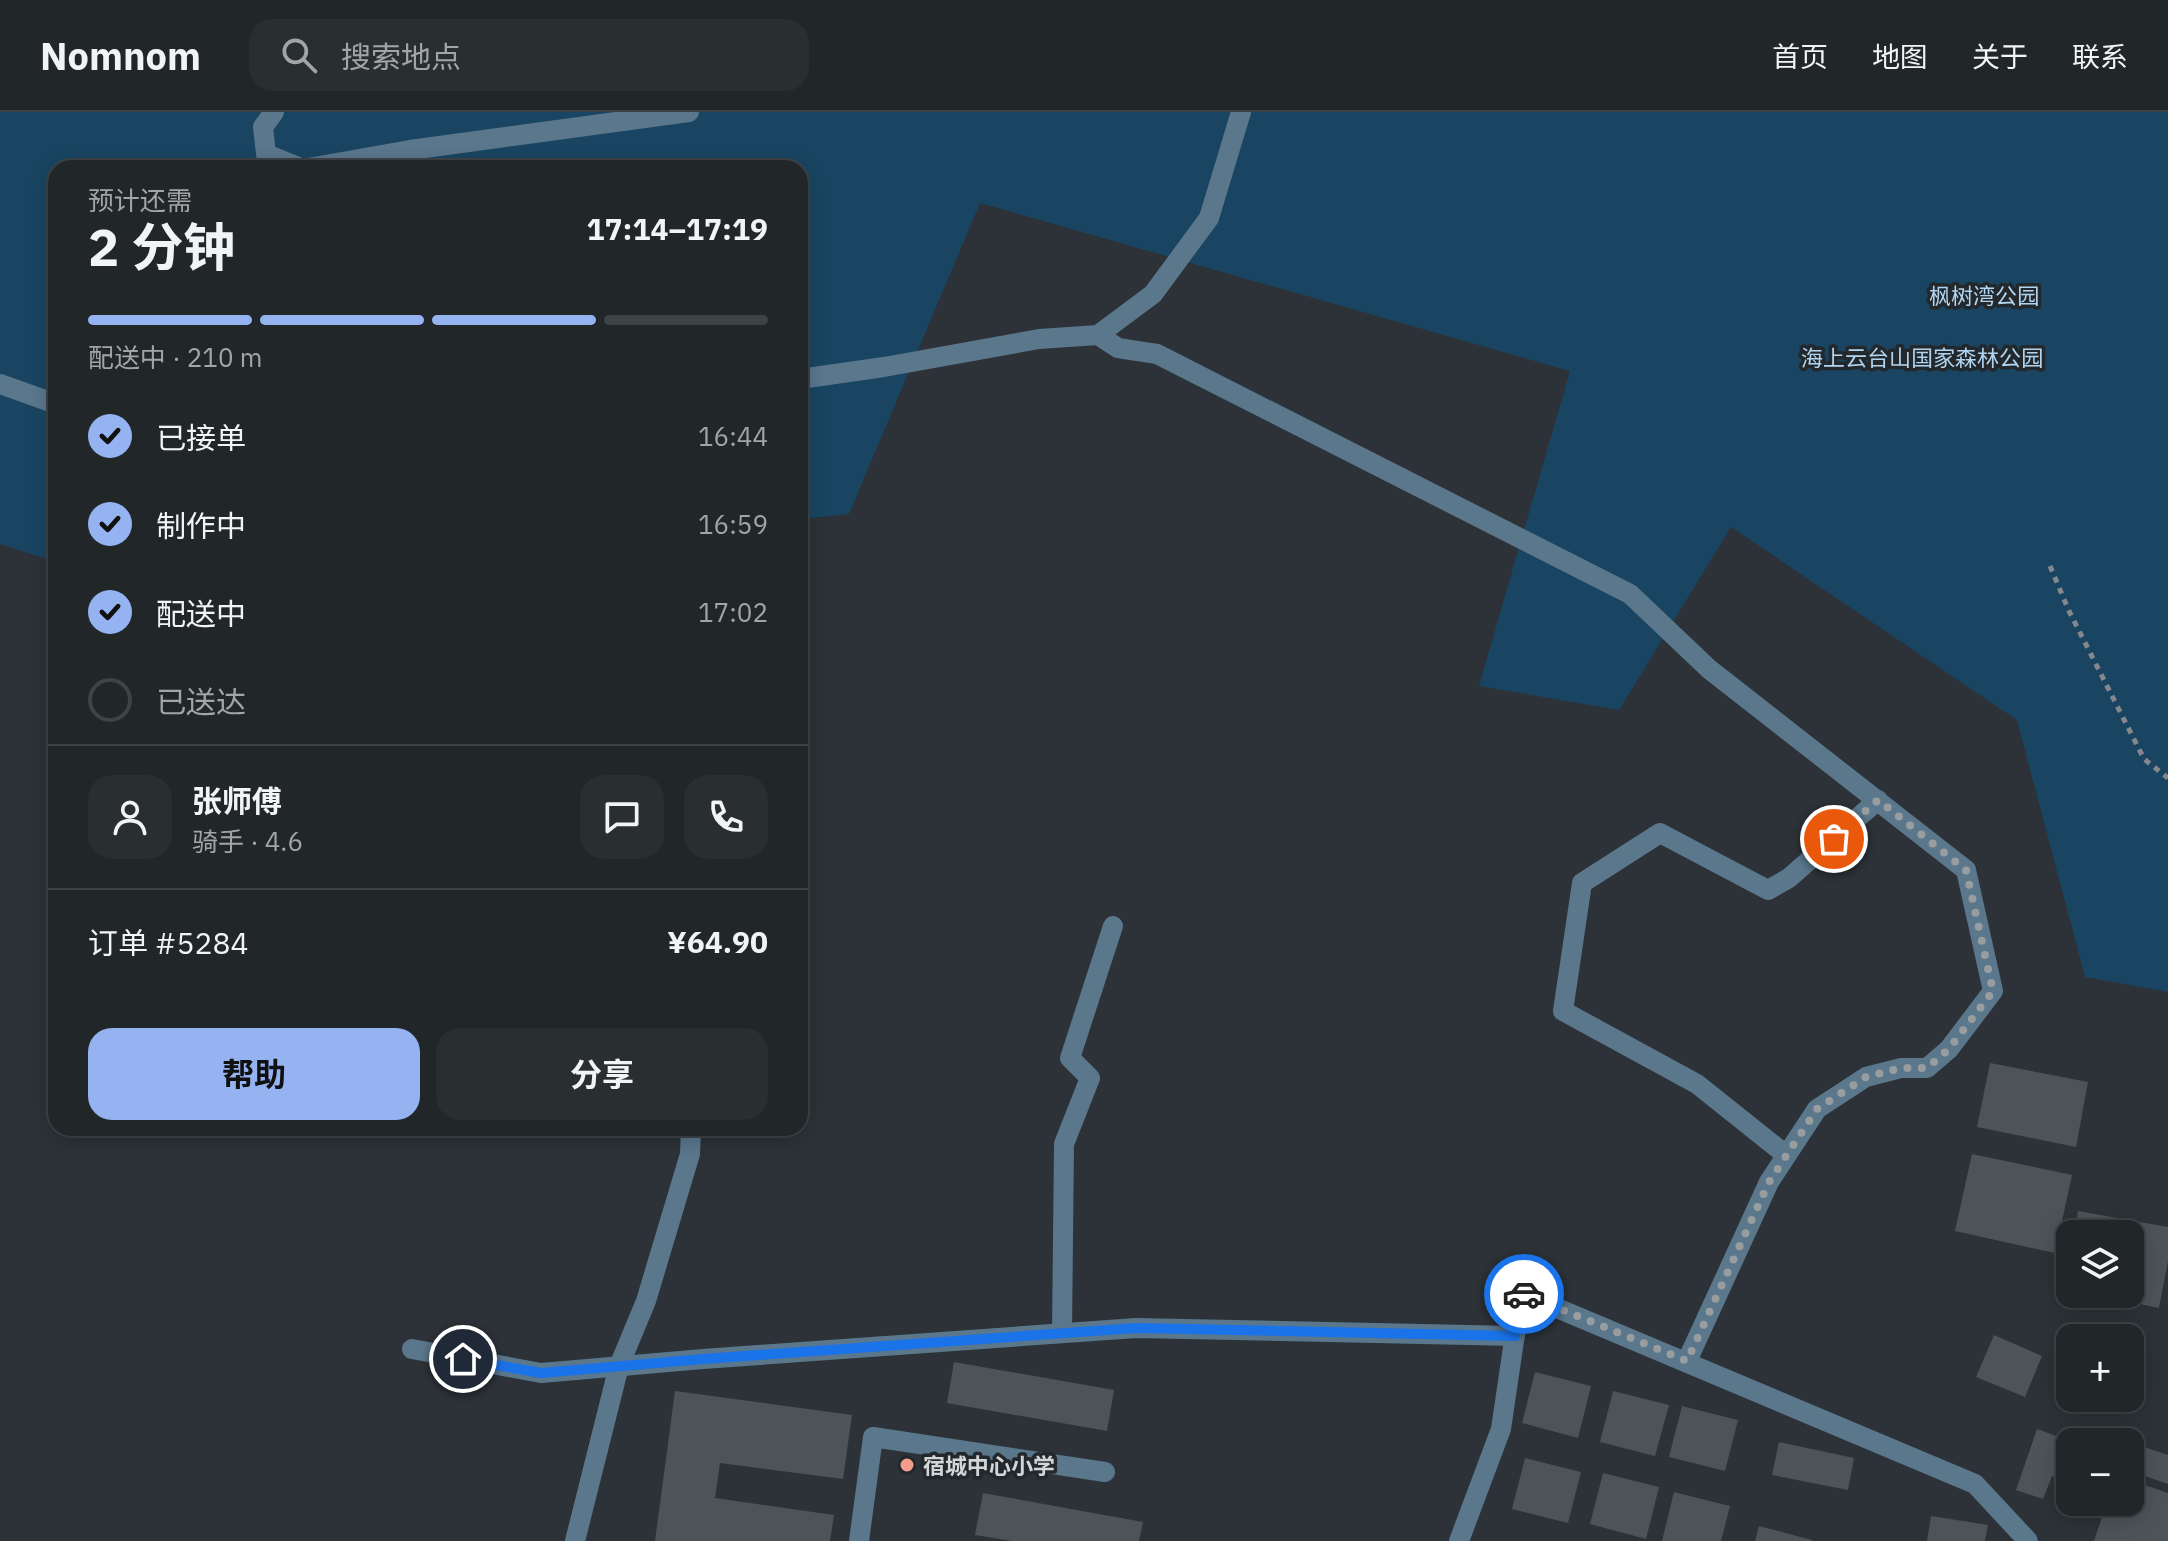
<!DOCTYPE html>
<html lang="zh">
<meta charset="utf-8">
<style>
:root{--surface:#212629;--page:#292e31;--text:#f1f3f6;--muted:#a2a5a8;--line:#3e4346;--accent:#95b2f1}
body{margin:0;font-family:"IBM Plex Sans","Noto Sans SC",sans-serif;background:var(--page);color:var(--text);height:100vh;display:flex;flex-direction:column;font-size:30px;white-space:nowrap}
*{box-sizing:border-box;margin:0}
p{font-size:26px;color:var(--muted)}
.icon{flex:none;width:44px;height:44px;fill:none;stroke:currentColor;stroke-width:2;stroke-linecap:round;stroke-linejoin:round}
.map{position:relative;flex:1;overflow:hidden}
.sheet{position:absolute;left:48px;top:48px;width:760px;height:976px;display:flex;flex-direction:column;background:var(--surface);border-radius:24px;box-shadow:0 4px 20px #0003,0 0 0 2px var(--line)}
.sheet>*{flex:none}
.buttons{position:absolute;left:2056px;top:1108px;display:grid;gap:16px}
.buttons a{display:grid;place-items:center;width:88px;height:88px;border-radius:16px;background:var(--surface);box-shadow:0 4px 20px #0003,0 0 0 2px var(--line);font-size:40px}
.pin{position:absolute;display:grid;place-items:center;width:68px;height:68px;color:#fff;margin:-34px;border:4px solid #fff;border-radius:50%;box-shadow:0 2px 8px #0007}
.courier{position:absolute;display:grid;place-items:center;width:80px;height:80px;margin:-40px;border:6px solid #1a73e8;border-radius:50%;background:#fff;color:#222;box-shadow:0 2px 10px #0007}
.headline em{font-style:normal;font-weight:700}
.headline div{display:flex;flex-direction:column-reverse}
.headline{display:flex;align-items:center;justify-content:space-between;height:136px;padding:0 40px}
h1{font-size:52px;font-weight:700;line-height:60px}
.bar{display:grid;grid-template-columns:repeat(4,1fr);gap:12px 8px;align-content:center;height:96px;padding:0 40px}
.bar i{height:10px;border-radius:6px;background:var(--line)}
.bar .on{background:var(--accent)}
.bar p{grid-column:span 4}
.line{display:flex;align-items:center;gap:20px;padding:0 40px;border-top:2px solid var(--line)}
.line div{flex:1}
.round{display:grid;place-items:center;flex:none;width:84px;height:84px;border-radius:24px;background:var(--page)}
ol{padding:0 40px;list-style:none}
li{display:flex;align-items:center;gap:24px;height:88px}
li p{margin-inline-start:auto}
li .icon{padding:8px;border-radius:50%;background:var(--accent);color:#111;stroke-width:4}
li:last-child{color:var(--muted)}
li i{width:44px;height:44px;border:4px solid var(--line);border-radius:50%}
.cta{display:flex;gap:16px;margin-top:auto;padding:16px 40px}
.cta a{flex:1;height:92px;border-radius:24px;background:var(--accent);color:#111;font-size:32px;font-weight:700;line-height:92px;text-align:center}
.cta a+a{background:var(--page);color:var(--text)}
header{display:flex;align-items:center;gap:48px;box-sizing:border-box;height:112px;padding:0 40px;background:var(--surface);border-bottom:2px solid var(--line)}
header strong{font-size:38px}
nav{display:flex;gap:44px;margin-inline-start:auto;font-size:28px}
.search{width:560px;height:72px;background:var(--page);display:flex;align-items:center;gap:20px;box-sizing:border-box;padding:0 28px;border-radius:24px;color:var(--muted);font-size:30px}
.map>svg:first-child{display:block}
.green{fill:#194562}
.building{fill:#4d5459}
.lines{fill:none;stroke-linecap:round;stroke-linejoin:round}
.path{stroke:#84888c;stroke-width:5;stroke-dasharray:6 6;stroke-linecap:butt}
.minor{stroke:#5a778c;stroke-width:20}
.done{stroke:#989da0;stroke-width:8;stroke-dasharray:0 14.4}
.route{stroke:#1a73e8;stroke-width:10}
.poi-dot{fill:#f49d8d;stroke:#22282c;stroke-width:3}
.labels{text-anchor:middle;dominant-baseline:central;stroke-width:7;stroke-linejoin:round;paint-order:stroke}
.park-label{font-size:22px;fill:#b1d5f0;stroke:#22282c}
.poi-label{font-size:22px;font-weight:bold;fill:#d2d6d9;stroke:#22282c;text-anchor:start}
</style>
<header>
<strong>Nomnom</strong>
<div class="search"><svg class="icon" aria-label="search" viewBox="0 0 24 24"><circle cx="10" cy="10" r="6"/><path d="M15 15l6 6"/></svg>搜索地点</div>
<nav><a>首页</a><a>地图</a><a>关于</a><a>联系</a></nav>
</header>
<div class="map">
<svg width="2168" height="1429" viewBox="0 0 2168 1429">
<rect width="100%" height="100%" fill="#2c3237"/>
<polygon class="green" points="0,0 2168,0 2168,880 2085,865 2017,608 1731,415 1619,598 1479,574 1570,259 980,91 849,402 800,407 800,56 56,56 56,450 0,432"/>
<g class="building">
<polygon points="1990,951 2088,970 2076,1035 1977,1015"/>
<polygon points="1972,1042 2072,1063 2055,1141 1955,1119"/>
<polygon points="2078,1099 2168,1115 2168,1149 2159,1196 2130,1190 2138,1145 2130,1143 2130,1122 2074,1122"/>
<polygon points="2068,1151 2070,1151 2070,1183 2063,1182"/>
<polygon points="2071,1182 2096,1182 2095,1188"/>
<polygon points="1994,1223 2042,1244 2025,1285 1976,1265"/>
<polygon points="954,1250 1114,1278 1107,1319 947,1291"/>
<polygon points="1535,1260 1591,1274 1578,1326 1522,1311"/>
<polygon points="675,1279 852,1303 843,1367 720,1351 715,1386 834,1403 830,1429 655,1429"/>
<polygon points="1613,1279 1669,1293 1655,1344 1600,1330"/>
<polygon points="1682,1294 1738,1308 1725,1359 1669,1345"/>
<polygon points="2037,1317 2070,1329 2070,1370 2052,1364 2043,1387 2016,1378"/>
<polygon points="1779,1330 1854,1346 1848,1378 1772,1363"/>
<polygon points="2132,1331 2168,1343 2168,1372 2130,1359"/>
<polygon points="1525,1346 1581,1360 1568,1411 1512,1397"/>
<polygon points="1603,1361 1659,1375 1646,1427 1590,1412"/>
<polygon points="2130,1368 2168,1381 2168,1429 2094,1429 2107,1390 2130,1390"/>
<polygon points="1674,1380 1730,1394 1721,1429 1662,1429"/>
<polygon points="983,1381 1143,1410 1139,1429 1012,1429 975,1423"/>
<polygon points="1931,1404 1988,1413 1985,1429 1927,1429"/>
<polygon points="1759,1414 1812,1428 1812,1429 1755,1429"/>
</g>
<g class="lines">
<polyline class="path" points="2050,454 2069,499 2144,647 2168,666"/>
<g class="minor">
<polyline points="274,0 263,15 266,42 301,56"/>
<polyline points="308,56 410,38 689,0"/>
<polyline points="1098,223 1118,236 1157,242 1630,482 1709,557 1966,758 1993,879 1949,937 1927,956 1901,956 1866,965 1817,997 1769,1070 1687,1249"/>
<polyline points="800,267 884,255 1039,227 1098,223 1153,182 1209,106 1241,0"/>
<polyline points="0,272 56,292"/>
<polyline points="1786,1043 1697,972 1563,899 1582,771 1660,721 1768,778 1789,766 1878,688"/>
<polyline points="1062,1221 1064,1032 1090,966 1070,946 1113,814"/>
<polyline points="412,1237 541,1261 703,1247 1136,1216 1515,1224"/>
<polyline points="575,1429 619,1254 646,1189 690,1042 691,1016"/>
<polyline points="859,1429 873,1325 1105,1360"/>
<polyline points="1459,1429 1501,1317 1521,1181 1975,1372 2028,1429"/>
</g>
</g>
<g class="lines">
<polyline class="done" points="1524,1182 1687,1249 1769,1070 1817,997 1866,965 1901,956 1927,956 1949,937 1993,879 1966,758 1878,688 1834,727"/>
<polyline class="route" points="463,1247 541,1261 703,1247 1136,1216 1515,1224 1521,1181 1524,1182"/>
</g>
<circle class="poi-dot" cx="907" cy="1353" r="8"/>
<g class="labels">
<g class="park-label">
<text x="1984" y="183">枫树湾公园</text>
<text x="1922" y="245">海上云台山国家森林公园</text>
</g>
<g class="poi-label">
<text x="923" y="1353">宿城中心小学</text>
</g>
</g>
</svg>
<div class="buttons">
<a><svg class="icon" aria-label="layers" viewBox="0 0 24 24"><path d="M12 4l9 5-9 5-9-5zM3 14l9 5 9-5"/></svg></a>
<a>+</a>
<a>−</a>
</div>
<div class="pin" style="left:1834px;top:727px;background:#ea580c"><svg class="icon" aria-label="bag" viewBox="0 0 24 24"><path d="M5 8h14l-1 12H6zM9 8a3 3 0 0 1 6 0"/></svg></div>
<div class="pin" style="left:463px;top:1247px;background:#1f2937"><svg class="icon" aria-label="home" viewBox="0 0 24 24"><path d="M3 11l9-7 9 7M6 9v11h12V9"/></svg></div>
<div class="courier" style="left:1524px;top:1182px"><svg class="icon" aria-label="car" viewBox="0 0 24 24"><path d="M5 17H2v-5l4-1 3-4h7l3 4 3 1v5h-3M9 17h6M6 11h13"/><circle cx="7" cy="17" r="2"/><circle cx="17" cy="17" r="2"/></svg></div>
<section class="sheet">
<div class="headline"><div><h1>2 分钟</h1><p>预计还需</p></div><em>17:14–17:19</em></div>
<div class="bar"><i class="on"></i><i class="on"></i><i class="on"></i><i></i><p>配送中 · 210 m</p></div>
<ol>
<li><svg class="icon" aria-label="check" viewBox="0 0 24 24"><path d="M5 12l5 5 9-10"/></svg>已接单<p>16:44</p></li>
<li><svg class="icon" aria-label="check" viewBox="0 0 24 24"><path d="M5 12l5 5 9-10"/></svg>制作中<p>16:59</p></li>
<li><svg class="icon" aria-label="check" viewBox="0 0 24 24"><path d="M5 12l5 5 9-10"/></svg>配送中<p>17:02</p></li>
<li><i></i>已送达</li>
</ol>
<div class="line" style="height:144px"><a class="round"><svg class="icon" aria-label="person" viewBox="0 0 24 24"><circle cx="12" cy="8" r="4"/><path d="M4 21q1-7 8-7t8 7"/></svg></a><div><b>张师傅</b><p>骑手 · 4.6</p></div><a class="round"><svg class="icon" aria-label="chat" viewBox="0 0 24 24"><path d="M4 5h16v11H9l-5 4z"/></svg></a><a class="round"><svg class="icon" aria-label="phone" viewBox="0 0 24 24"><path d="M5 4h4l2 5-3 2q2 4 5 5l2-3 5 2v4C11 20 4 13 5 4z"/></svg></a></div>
<div class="line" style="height:104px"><div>订单 #5284</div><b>¥64.90</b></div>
<div class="cta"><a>帮助</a><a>分享</a></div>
</section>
</div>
